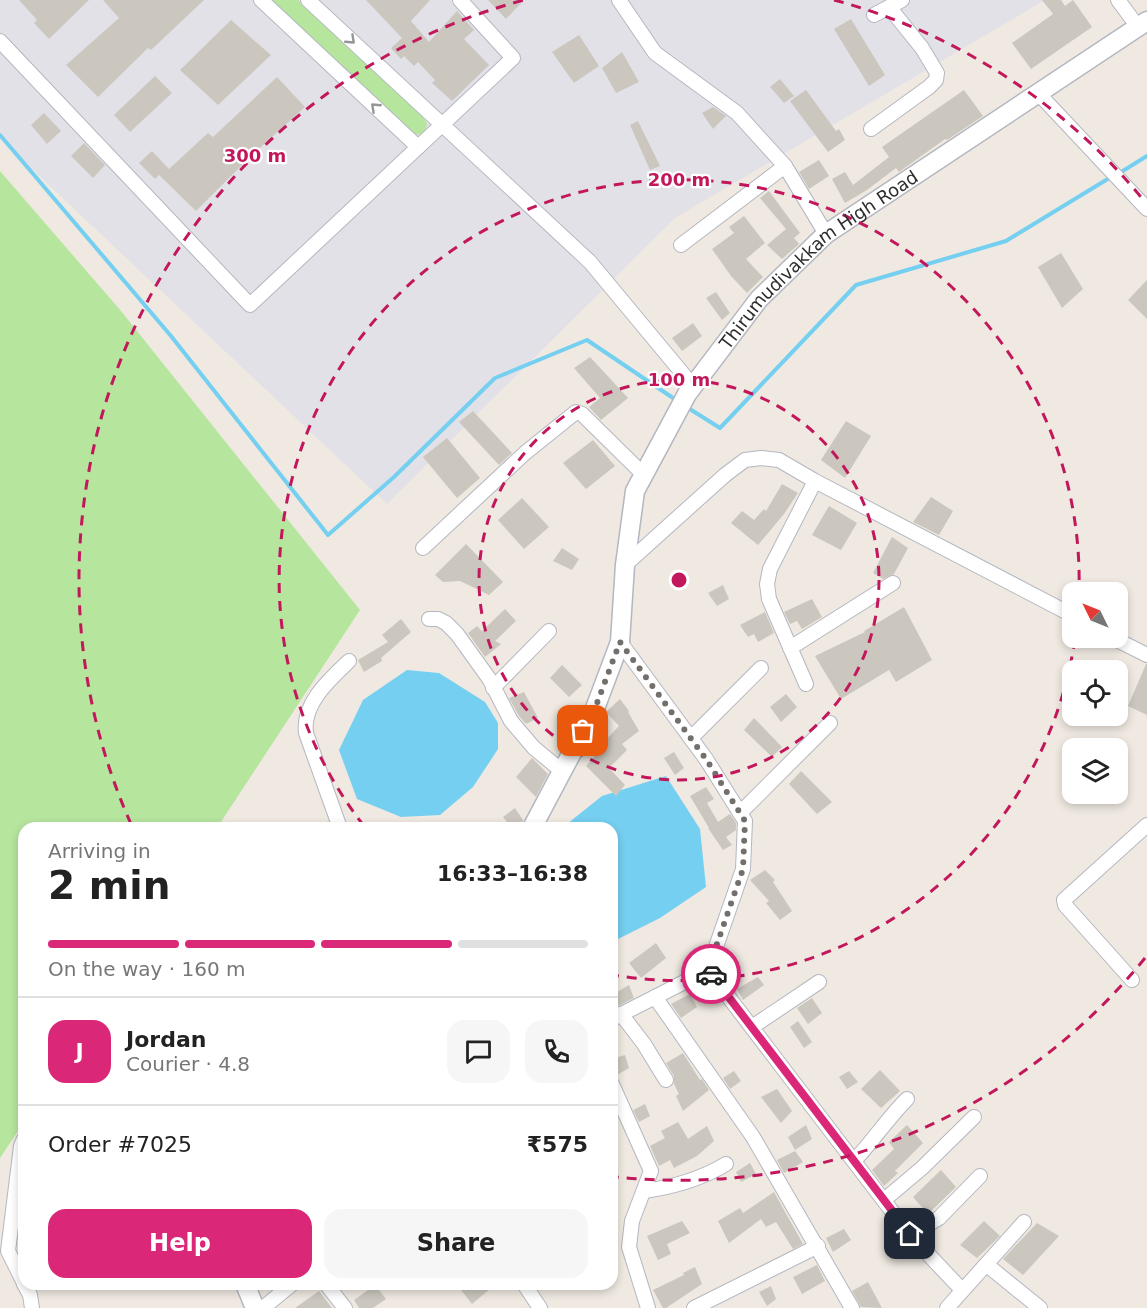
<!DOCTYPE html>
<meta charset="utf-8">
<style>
:root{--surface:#fff;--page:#f6f6f6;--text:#222;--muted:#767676;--line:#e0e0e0;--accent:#db2777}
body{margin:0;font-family:"DejaVu Sans",sans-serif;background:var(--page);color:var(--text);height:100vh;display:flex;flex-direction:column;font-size:22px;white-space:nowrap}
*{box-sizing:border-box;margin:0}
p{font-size:20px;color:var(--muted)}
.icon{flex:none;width:33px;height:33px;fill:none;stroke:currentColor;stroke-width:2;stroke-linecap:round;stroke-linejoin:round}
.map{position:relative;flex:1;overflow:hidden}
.panel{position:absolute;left:18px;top:822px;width:600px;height:468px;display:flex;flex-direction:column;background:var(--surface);border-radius:18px;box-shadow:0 3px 9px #0003}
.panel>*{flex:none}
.needle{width:39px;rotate:313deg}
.fabs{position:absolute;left:1062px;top:582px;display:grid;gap:12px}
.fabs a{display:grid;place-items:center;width:66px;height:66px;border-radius:12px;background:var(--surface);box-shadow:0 3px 9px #0003;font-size:30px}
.pin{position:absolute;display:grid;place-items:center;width:51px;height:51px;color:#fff;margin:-26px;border-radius:12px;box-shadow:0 3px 9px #0006}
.courier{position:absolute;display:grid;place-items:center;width:60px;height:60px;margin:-30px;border:4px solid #db2777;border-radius:50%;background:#fff;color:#222;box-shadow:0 2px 8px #0007}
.overview em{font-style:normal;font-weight:700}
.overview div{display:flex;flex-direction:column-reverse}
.overview{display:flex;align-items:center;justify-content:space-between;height:102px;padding:0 30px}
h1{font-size:39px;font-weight:700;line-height:45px}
.bar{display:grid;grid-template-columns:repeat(4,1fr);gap:9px 6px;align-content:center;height:72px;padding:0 30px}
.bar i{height:8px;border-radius:4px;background:var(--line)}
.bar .active{background:var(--accent)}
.bar p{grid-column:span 4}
.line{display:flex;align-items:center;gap:15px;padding:0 30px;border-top:2px solid var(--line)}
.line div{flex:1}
.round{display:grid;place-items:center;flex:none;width:63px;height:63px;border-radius:18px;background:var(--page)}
.primary-button{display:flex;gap:12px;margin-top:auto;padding:12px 30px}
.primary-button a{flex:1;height:69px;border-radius:18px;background:var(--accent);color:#fff;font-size:24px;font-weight:700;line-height:69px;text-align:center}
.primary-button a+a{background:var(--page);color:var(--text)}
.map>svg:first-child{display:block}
.industrial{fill:#e3e1e8}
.green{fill:#b6e59e}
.water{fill:#75cff0}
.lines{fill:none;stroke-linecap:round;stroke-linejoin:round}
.stream{stroke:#75cff0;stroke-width:4}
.building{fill:#cbc7bf}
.minor-casing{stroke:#b4b7c1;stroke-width:16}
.tertiary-casing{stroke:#b4b7c1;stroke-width:21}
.minor{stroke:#fff;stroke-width:14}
.tertiary{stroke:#fff;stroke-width:18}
.oneway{stroke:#969696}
.done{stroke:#726f6d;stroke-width:6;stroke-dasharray:0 10.8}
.route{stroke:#db2777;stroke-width:8}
.ring{fill:none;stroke:#c2185b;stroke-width:3;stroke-dasharray:10 8}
.labels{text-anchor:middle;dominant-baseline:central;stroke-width:4.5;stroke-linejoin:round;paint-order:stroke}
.street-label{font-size:18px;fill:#2e2e2e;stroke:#fff}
.centre{fill:#c2185b;stroke:#fff;stroke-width:3}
.ring-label{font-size:18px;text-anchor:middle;font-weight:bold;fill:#c2185b;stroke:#fff;stroke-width:4.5;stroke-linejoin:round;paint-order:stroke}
</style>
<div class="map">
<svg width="1147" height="1308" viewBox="0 0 1147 1308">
<rect width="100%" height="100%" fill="#efe9e1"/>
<polygon class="industrial" points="0,0 1045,0 675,218 387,504 0,139"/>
<g class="green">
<path d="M267 0H298L422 115 427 124C425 133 420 136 411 134Z"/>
<polygon points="0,171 121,311 360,610 217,828 24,828 24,1122 0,1158"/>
</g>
<g class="water">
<polygon points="407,670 439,673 485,702 498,723 498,749 473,787 440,815 401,817 357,799 339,750 363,700"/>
<polygon points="666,776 700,829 706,887 660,918 616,940 612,938 612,828 562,828 602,796"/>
</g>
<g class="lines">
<g class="stream">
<polyline points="0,135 171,336 328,535 394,477 495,378 587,340 676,400"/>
<polyline points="1118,174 1147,156"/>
<polyline points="685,406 720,428 856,285 1006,241 1111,177"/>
</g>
</g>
<g class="building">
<polygon points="19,0 89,0 49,39 34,23 37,20"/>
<polygon points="103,0 204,0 151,50 148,48 98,97 66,65 119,18"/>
<polygon points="366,0 430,0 411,21 429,42 457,11 474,30 464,39 489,65 452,101 432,83 435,80 418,62 414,66 404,56 401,59 391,48 402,38"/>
<polygon points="488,0 524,0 506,19"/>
<polygon points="1042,0 1061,0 1065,6 1073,0 1092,27 1031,69 1012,43 1053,14"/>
<polygon points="851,19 885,75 869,86 834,29"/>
<polygon points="231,20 271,55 218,105 180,70"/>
<polygon points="579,35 599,66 574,83 552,52"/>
<polygon points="622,52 639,82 616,93 602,68"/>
<polygon points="155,76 172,93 130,132 114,115"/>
<polygon points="277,77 305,107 250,157 196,211 159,175 155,179 139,163 152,151 169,169 208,133 213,137"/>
<polygon points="780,79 794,96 784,103 770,87"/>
<polygon points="806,90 836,131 839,129 845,140 828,152 790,101"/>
<polygon points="964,90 983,116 947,140 945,139 899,172 896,168 867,190 845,203 832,179 845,172 853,185 889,157 882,147"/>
<polygon points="713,107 726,116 713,129 702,113"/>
<polygon points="44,113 61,131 47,144 31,125"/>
<polygon points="638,121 660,166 650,170 630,125"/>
<polygon points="84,143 105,165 93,178 71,156"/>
<polygon points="819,160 829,176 809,189 799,172"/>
<polygon points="769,191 800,233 794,238 799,244 782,259 767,245 786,229 760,198"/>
<polygon points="744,216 765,243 746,259 763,277 747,293 731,276 712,249 734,233 729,227"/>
<polygon points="1061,253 1083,289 1062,308 1038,267"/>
<polygon points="1147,280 1147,319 1128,300"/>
<polygon points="716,292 730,313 722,320 706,298"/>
<polygon points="693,323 702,336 682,351 672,338"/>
<polygon points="590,357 628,398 601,420 589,407 600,398 574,368"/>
<polygon points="473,411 512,453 499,465 459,422"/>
<polygon points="846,421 871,436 845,478 821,460"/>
<polygon points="447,438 480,478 457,498 423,457"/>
<polygon points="593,440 615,466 586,489 563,463"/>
<polygon points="782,484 798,493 784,514 758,545 731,523 742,511 754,520 764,509 766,511"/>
<polygon points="931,497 953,511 939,535 913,522"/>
<polygon points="522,498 549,527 524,549 498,520"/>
<polygon points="829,506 857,523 841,550 812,535"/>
<polygon points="892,537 908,548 894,574 883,579 873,573"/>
<polygon points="466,544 503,582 489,595 460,581 443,582 435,575"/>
<polygon points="562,548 579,559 572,570 553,561"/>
<polygon points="723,585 729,599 717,606 708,593"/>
<polygon points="812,599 822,617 802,629 797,621 790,624 784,612"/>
<polygon points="904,607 932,660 896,682 889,670 841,699 815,656 865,632 864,631"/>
<polygon points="505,609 516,621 495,641 501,644 485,657 468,633 477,626 482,631"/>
<polygon points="765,612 774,633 758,642 754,634 748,637 740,625"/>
<polygon points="401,619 411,632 381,658 382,661 364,672 358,660 388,642 382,635"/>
<polygon points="1146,664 1147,664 1147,715 1128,706"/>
<polygon points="562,665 582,685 569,697 550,678"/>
<polygon points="524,692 538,718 526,724 519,716 509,698"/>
<polygon points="786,694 797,707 781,722 770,707"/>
<polygon points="620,699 629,711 628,712 639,731 622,744 627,750 609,768 625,785 616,796 586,766 601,749 599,747 619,726 606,712"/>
<polygon points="754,718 782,747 772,757 744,730"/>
<polygon points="674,752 684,768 675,775 664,758"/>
<polygon points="532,758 548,774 536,797 516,777"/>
<polygon points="801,771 832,802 817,814 789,784"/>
<polygon points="706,787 714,799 707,803 718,822 730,814 736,823 736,830 726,837 732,845 723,850 708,828 709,828 690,796"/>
<polygon points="515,808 523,820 521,828 512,828 503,817"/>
<polygon points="765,870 775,880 773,882 792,911 780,920 766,903 769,901 750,880"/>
<polygon points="656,943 666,958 641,978 629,963"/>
<polygon points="731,955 734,972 726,979 719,965 720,961"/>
<polygon points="758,977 764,985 743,1000 737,989"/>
<polygon points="629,985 634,998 614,1008 612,995"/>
<polygon points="690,994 697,1007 681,1018 671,1004"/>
<polygon points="812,998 822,1013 808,1024 797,1008"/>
<polygon points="798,1021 812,1042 804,1048 790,1027"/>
<polygon points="683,1053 700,1080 702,1079 709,1090 683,1111 676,1096 679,1094 674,1084 674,1076 666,1063"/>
<polygon points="625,1055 629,1068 617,1075 612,1059"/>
<polygon points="880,1070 900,1091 881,1108 861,1089"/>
<polygon points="734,1071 741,1081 730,1089 723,1078"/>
<polygon points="849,1071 858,1082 847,1089 839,1077"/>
<polygon points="777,1089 792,1111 781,1123 761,1097"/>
<polygon points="645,1104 650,1116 639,1122 633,1110"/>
<polygon points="678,1122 688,1139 707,1126 714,1141 697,1156 674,1168 670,1160 659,1166 650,1146 665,1138 661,1131"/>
<polygon points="806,1125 812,1139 795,1150 788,1137"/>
<polygon points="907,1125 923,1143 895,1171 898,1173 884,1186 872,1170 894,1149 889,1142"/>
<polygon points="795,1151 803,1162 784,1173 777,1160"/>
<polygon points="750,1163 756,1174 741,1182 736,1172"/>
<polygon points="941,1170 956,1187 928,1214 913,1197"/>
<polygon points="774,1192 803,1244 793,1249 776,1222 766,1227 761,1219 729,1243 718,1221 740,1208 743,1213"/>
<polygon points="682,1221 690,1233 667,1244 671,1254 658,1260 647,1236"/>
<polygon points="984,1221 1000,1236 977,1258 960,1245"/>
<polygon points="1037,1223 1059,1236 1023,1275 1003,1259"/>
<polygon points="844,1229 851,1240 833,1252 826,1238"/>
<polygon points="817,1265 825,1281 802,1294 793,1277"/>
<polygon points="695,1267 702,1284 666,1308 663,1308 653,1290 684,1275 683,1273"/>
<polygon points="868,1282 882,1308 861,1307 852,1291"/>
<polygon points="470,1284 496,1284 472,1304 461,1290"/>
<polygon points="375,1285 386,1299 373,1308 359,1308 354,1300"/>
<polygon points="771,1286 776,1299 767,1306 759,1292"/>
<polygon points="319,1291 332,1308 295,1308"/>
</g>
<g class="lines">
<defs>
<g id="minor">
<polyline points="261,0 418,147"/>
<polyline points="308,0 590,262 693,386"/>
<polyline points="619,0 655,53 737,113 785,166 826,234"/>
<polyline points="1118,0 1138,27"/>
<polyline points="874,15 902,0"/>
<polyline points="0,41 250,305 513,58 460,0"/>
<polyline points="1038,93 1147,209"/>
<polyline points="871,129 929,87 936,80 937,73 922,48 889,7"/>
<polyline points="681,245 785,166"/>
<polyline points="423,548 525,453 576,412 582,414 644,475"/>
<polyline points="625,565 725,475 745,460 761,458 779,460 815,481 1072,615"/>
<polyline points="429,619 438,619 446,623 457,634 490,680 511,721 534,748 562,771"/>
<polyline points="1113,638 1147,655"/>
<polyline points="620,642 706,759 745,821 743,869 708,970"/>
<polyline points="790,648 893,583"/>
<polyline points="806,684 769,599 767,584 770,569 815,481"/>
<polyline points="493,688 549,631"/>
<polyline points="691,738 761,668"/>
<polyline points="740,813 830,723"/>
<path d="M340 828 306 733C302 704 329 680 349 661"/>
<polyline points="1132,980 1065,905 1064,900 1147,825"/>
<polyline points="655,997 753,1137 852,1308"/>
<polyline points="621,1014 644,1044 666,1080"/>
<polyline points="612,1019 708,970 910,1235 962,1290"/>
<polyline points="752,1027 819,982"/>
<polyline points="612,1084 651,1171 632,1221 629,1247 648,1308"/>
<polyline points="24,1139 21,1146 8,1251 24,1283"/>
<path d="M854 1161C873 1141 887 1119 907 1099"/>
<path d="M644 1191C674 1187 701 1179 726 1164"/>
<polyline points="884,1200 922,1168 974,1117"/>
<polyline points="910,1235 939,1218 980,1176"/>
<polyline points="987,1265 1040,1308"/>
<polyline points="24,1284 30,1295 32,1308"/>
<polyline points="326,1284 345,1308"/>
<polyline points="524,1284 540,1308"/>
<polyline points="263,1308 292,1284"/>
<polyline points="694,1308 818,1246"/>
<polyline points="947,1308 1024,1222"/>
</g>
<g id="tertiary">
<path id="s1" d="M532 828 594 711 620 642 625 565 635 491 687 394 759 299 826 234 1147 21"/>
<polyline points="245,1284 255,1308"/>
</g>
</defs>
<use href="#minor" class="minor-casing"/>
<use href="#tertiary" class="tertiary-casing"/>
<use href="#minor" class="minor"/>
<use href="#tertiary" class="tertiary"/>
</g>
<defs><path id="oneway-chevron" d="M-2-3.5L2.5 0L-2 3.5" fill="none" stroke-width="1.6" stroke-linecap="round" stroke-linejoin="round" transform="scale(1.5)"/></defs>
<g class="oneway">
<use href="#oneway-chevron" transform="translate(351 40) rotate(43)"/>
<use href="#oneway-chevron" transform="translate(375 107) rotate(-137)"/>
</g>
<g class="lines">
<polyline class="done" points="583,731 594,711 620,642 706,759 745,821 743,869 708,970 711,974"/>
<polyline class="route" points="711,974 910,1234"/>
</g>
<g class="ring">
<circle cx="679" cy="580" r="200"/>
<path d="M1075 639A400 400 0 0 1 613 975M364 826A400 400 0 1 1 1079 590"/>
<path d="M1145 958A600 600 0 0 1 616 1177M131 824A600 600 0 0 1 524 0M834 0A600 600 0 0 1 1145 202"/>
</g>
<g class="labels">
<g class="street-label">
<text stroke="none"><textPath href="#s1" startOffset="658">Thirumudivakkam High Road</textPath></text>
</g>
</g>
<circle cx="679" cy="580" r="9" class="centre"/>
<g class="ring-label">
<text x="255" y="162">300 m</text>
<text x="679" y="186">200 m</text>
<text x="679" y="386">100 m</text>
</g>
</svg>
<div class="fabs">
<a><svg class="needle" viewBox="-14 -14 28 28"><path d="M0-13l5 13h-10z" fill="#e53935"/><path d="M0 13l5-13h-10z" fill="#767676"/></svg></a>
<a><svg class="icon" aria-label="locate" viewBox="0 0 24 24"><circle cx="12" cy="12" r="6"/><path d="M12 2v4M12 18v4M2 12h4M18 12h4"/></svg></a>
<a><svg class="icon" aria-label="layers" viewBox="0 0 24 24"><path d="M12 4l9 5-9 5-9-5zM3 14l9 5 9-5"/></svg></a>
</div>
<div class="pin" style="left:583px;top:731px;background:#ea580c"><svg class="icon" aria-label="bag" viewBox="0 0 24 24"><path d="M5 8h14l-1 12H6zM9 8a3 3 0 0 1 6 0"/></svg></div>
<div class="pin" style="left:910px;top:1234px;background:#1f2937"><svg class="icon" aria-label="home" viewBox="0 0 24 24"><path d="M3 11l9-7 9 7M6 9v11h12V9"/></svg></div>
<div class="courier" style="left:711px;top:974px"><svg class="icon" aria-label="car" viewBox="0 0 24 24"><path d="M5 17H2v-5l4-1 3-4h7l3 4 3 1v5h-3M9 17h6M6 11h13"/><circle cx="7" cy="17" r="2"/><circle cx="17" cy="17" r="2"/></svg></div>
<section class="panel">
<div class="overview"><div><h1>2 min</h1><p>Arriving in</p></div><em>16:33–16:38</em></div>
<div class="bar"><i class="active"></i><i class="active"></i><i class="active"></i><i></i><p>On the way · 160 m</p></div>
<div class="line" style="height:108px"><b class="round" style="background:var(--accent);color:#fff">J</b><div><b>Jordan</b><p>Courier · 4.8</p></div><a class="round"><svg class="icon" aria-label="chat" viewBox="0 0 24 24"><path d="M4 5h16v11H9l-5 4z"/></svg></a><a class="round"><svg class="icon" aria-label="phone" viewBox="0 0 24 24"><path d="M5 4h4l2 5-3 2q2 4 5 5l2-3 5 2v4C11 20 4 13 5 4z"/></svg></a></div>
<div class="line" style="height:78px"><div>Order #7025</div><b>₹575</b></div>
<div class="primary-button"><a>Help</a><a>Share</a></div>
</section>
</div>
